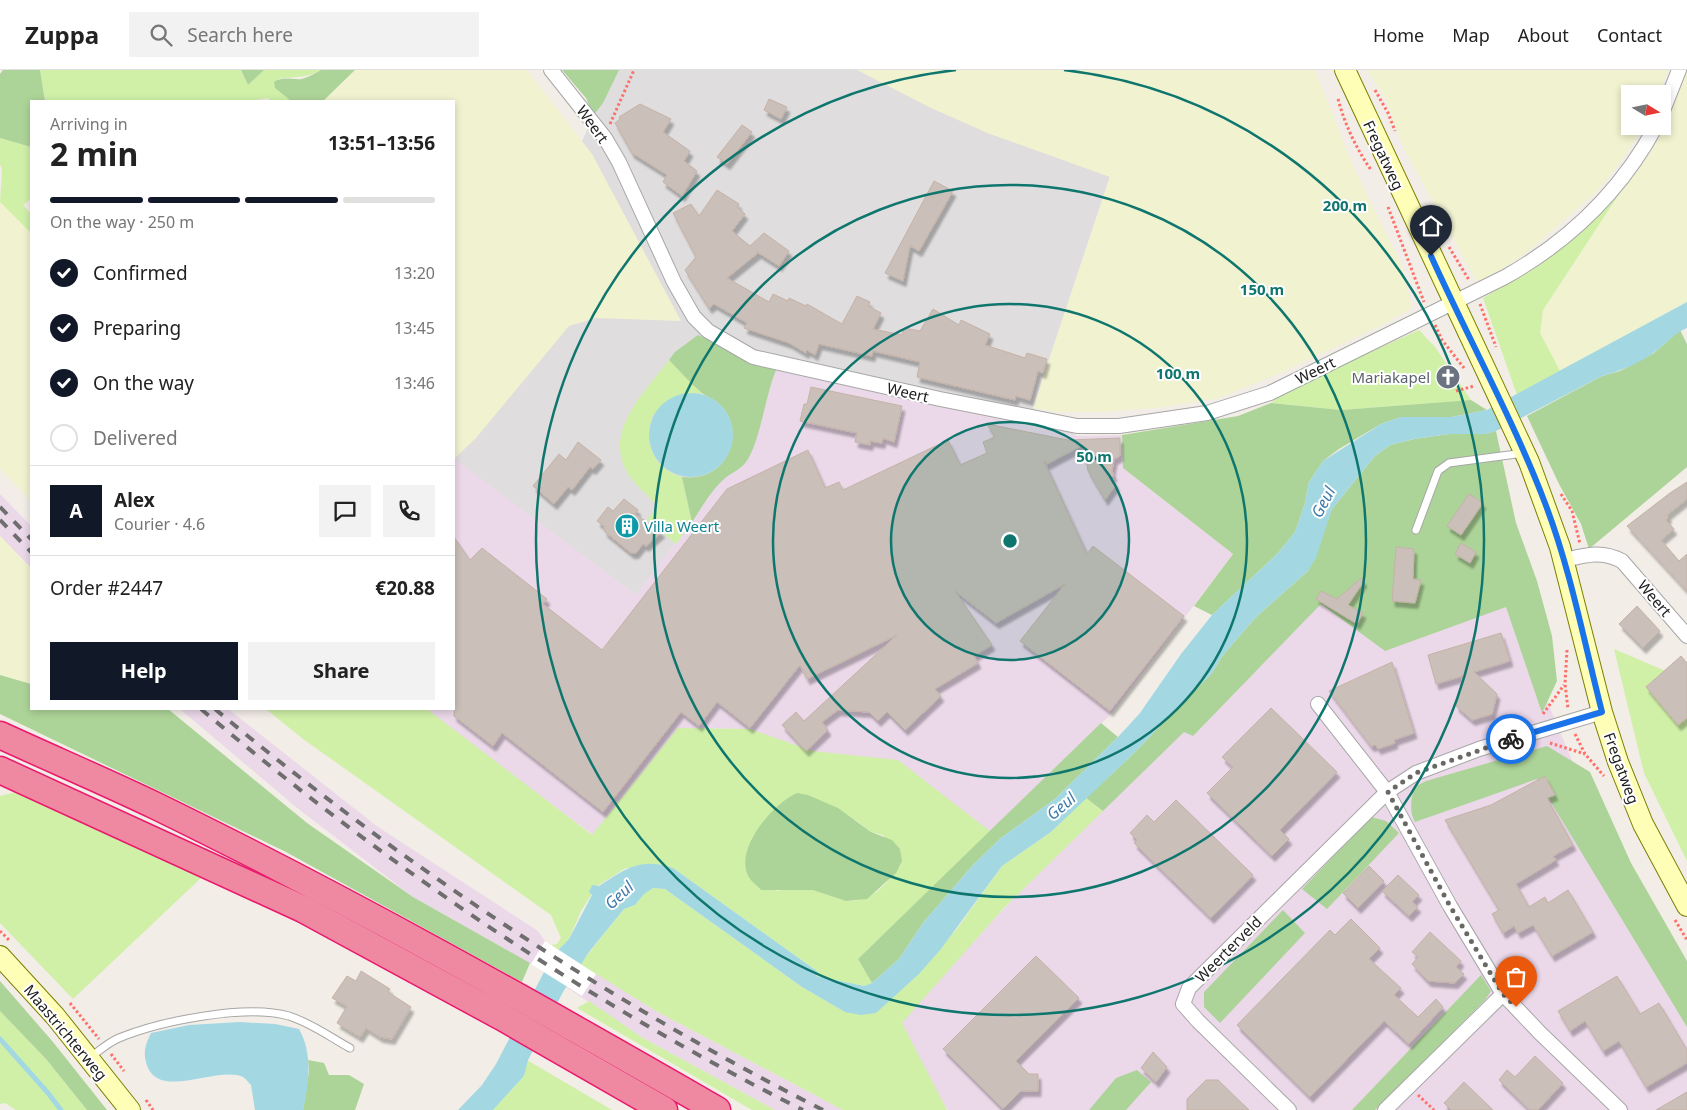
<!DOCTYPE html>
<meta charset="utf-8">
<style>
:root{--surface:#fff;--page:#f2f2f2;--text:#222;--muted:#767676;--line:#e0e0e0;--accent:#111827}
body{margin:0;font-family:"Noto Sans",sans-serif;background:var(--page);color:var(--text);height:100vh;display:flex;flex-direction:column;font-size:19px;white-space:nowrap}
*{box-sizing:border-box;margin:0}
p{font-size:16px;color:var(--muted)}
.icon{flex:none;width:28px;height:28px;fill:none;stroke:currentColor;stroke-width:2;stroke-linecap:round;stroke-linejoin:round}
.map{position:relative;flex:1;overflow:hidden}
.panel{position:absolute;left:30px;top:30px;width:425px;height:610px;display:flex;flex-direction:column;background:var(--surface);border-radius:0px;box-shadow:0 2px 8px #0003}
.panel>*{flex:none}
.needle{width:32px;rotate:100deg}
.tools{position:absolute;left:1621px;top:15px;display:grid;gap:10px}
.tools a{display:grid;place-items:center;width:50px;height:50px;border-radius:0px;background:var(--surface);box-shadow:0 2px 8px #0003;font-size:25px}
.pin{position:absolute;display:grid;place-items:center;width:42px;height:42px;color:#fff;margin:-51px -21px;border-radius:50% 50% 50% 0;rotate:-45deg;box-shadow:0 0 5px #0007}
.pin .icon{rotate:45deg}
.courier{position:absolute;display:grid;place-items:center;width:50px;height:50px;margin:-25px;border:4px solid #1a73e8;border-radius:50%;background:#fff;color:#222;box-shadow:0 1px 6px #0007}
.head em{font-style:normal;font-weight:700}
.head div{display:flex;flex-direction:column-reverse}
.head{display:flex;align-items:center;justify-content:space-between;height:85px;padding:0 20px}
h1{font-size:32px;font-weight:700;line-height:38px}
.bar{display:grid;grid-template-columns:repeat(4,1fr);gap:8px 5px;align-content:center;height:60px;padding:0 20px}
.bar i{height:6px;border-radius:4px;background:var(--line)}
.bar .active{background:var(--accent)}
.bar p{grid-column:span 4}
.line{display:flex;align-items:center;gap:12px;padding:0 20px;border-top:1px solid var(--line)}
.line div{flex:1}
.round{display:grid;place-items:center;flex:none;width:52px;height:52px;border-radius:0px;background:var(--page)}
ol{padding:0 20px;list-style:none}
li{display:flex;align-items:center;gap:15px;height:55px}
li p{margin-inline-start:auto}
li .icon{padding:5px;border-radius:50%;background:var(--accent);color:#fff;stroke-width:4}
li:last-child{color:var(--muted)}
li i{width:28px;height:28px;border:2px solid var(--line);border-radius:50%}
.action{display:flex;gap:10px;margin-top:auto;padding:10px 20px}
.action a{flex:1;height:58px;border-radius:0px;background:var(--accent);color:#fff;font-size:20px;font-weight:700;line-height:58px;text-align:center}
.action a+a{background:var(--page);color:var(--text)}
header{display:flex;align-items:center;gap:30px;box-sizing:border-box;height:70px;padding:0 25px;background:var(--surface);border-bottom:1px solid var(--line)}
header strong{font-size:24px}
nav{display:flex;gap:28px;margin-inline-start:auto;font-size:18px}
.search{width:350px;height:45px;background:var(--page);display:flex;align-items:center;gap:12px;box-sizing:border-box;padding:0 18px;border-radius:0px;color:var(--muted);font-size:19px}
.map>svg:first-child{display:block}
.residential{fill:#dfdddd}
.industrial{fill:#ebd8e9}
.farmland{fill:#f1f2d0}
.grass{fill:#d0f0a8;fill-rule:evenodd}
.forest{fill:#add498}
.water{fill:#a3d8e3}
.pier{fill:#fff}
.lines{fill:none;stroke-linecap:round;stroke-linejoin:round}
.stream{stroke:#a3d8e3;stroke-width:5}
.building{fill:#cabfb9;stroke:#c5b2a7;filter:url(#shadow)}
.lane-casing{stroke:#a7a7a7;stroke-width:9}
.street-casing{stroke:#a7a7a7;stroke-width:16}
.secondary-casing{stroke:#797f00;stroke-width:22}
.highway-casing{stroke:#eb186d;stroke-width:29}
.path{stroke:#ff706a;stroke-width:3;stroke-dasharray:2.5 2.5;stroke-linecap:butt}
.lane{stroke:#fff;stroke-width:7}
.street{stroke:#fff;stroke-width:14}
.secondary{stroke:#fffeb7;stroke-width:20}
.highway{stroke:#ef88a1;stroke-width:26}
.rail{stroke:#6e6e6e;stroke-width:4;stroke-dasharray:10 10;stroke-linecap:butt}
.done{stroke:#6a6865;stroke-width:5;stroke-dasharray:0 9}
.route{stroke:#1a73e8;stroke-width:6}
.ring{fill:none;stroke:#0f766e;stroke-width:2.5}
.labels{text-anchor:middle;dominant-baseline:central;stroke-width:4;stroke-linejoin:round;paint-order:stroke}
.street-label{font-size:15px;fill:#202020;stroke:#fff}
.worship-label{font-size:15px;fill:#5b616d;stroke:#fff;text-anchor:end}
.culture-label{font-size:15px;fill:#0d838f;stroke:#fff;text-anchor:start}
.water-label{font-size:16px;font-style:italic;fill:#3e7aa9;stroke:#fff}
.centre{fill:#0f766e;stroke:#fff;stroke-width:2.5}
.ring-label{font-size:15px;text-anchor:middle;font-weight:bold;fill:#0f766e;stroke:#fff;stroke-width:4;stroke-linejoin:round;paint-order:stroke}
</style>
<header>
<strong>Zuppa</strong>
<div class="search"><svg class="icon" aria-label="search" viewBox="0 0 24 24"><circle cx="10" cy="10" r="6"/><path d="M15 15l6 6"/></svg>Search here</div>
<nav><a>Home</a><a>Map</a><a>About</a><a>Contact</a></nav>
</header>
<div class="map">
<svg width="1687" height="1040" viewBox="0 0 1687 1040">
<defs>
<filter id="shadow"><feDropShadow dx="3" dy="5.5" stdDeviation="1" flood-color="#0004"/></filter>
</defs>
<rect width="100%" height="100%" fill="#f2ede6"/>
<polygon class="residential" points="615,0 888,0 1110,106 1033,338 1077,366 776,301 722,410 636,525 454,389 582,71"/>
<g class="industrial">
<polygon points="776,300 1077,366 1122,365 1123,398 1233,484 1111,644 991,762 750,659 679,658 593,765 423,639 454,639 454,388 636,525 722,410"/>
<polygon points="0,424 31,456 31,498 0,466"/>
<polygon points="1322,529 1505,531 1667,916 1687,950 1687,1040 948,1040 890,957 1220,615"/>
<polygon points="180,639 228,639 378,757 538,861 545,871 656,941 843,1040 775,1040 643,968 530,893 413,827 296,737"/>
</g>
<g class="farmland">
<polygon points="355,0 527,0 592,84 681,251 596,248 569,256 476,368 454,389 454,31 323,31"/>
<polygon points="857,0 1315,0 1354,98 1402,196 1412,238 1382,255 1283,302 1219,328 1156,338 1101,342 1057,342 1033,338 1110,107 990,64 931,38"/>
<polygon points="1367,0 1668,0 1659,24 1630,24 1630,56 1644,56 1614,101 1595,123 1529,181 1486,210 1476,210 1404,79 1385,28"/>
<polygon points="1687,0 1687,232 1560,301 1540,263 1543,240 1623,118 1650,84 1667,51"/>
<polygon points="0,132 31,163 31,431 0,399"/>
<polygon points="0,466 31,498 31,614 0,605"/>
</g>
<g class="grass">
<path d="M40 0H241L248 15 264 0H321C305 9 294 6 278 9L275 18 291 31H271L268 28 249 31H45Z"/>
<polygon points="0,68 31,77 31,129 23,135 31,144 31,163 0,132 2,100 0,94"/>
<polygon points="1623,118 1543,240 1540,263 1560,301 1517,325 1483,228 1540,195"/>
<polygon points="1419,260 1435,277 1471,330 1341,340 1271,333 1287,320"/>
<path d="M669 290 703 324 695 323 653 345C643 372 653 399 682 407L692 452 676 474 647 450 658 436C648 425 634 415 627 402 603 360 646 321 669 290Z"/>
<polygon points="1614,579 1687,610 1687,791 1644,703"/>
<path d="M266 639H427L592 765 678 658 750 659 813 681 898 690 991 762 858 889 872 913 864 916 816 906 818 902 673 798H626L597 816 581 841 569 869 558 880 551 875 557 874 561 868 551 845 303 669ZM808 725 857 751 871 762 883 765 902 791C892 810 869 836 845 830 834 828 825 822 815 820 802 817 789 819 776 821Z"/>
<polygon points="16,722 37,725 202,807 73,929 0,853 0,726"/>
<polygon points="1086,728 1103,741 1003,839 902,953 947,1040 843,1040 656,941 580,894 624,839 635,835 644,824 653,818 665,819 802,917 845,942 902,919 919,904 959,856 1002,796 1051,762"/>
<polygon points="589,931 643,968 775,1040 752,1040 577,938"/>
<polygon points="0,941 46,989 87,1040 16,1040 5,1033 0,1034"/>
<polygon points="527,990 612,1040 493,1040 524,1006"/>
</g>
<g class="forest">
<polygon points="3,0 40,0 45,31 31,31 31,77 0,68 0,4"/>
<polygon points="241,0 264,0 248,15"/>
<path d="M321 0H355L323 31H291L275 18 274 12C282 6 292 10 302 9 309 7 314 4 321 0Z"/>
<polygon points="562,0 619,0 603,33 593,46 586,28"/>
<polygon points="1680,260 1687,274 1687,397 1589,479 1581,454 1559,414 1527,346 1602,306 1620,301 1654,283"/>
<path d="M698 265 776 300C765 327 761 367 748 389 742 400 729 403 722 411 710 422 701 439 692 452L682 407C697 409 713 405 723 392 736 374 737 349 718 333 714 329 707 327 702 323 690 313 680 301 669 290L675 282Z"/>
<polygon points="1471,330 1487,340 1452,347 1401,347 1381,354 1339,379 1323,391 1309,412 1305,433 1295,462 1278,483 1212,545 1194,536 1233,484 1123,398 1122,365 1238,346 1271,333 1341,340"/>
<polygon points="1496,361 1516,453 1537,511 1552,566 1557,611 1542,643 1506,537 1385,581 1321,534 1193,666 1184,662 1103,741 1086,728 1130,687 1212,603 1223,585 1256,547 1308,501 1332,439 1375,386 1390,375 1414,369 1449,364 1486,364"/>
<polygon points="0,605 31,614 31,639 168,639 307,753 413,827 530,893 522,912 286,782 0,644"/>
<polygon points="1101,653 1118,667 1055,729 1001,768 973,795 923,853 899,889 872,913 858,889"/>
<path d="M1547 676 1590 702 1631 793 1687 891V957L1537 709 1415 752C1409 741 1411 730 1414 717L1426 711Z"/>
<path d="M797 723 808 725 838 738 871 762 892 770 900 779 902 791 896 803 867 829 846 831 813 820H761C758 816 753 813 750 809 731 782 773 733 797 723Z"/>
<polygon points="1371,747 1386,751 1399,763 1327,839 1302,819"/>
<polygon points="1283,840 1305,863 1220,953 1204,937 1204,922"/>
<polygon points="1481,905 1491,921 1485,930 1375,1040 1352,1040"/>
<polygon points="0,911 53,972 107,1040 87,1040 46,989 0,941"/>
<polygon points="308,990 324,993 329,1005 349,1005 364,1014 355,1040 303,1040 309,1001"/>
<polygon points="1137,1000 1151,1012 1126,1040 1089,1040 1116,1008"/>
</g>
<g class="water">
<path d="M1687 232V258C1675 263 1666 273 1656 281 1641 293 1620 301 1602 306L1496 361 1486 364H1449L1414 369 1390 375 1375 386 1332 439 1316 488 1308 501 1256 547 1223 585 1212 603 1130 687 1051 762 1002 796 941 879 919 904 876 943 861 945 845 942 802 917 665 819 653 818 644 824 635 835 624 839 589 882 563 922 528 990 524 1006 493 1040H458L482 1015 496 994 544 902 558 880 569 869 592 825 589 822 592 815 599 816C625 799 640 787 673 798L818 902 816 906 864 916 872 913 899 889 923 853 973 795 1001 768 1055 729 1118 667 1140 643 1181 584 1212 545 1278 483 1295 462 1305 433 1309 412 1323 391 1381 354 1401 347H1452L1487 340Z"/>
<circle cx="691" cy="365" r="42"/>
<path d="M240 952 275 954 299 959C313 984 309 1012 303 1040H255L251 1015C249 1013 246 1009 243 1007 217 995 156 1033 146 992 143 980 146 974 151 963L189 955Z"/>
</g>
<polygon class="pier" points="545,871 596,904 582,926 531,894"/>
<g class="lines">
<polyline class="stream" points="0,969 48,1023 61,1040"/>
</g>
<g class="building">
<polygon points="769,29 787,37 781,49 764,40"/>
<polygon points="640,34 671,49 663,62 690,81 684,91 697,101 682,126 663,112 667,105 632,83 615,53 620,49 619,47"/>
<polygon points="742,55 752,62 727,94 717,87"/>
<polygon points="934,111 953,121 919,181 910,176 903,211 885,203"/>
<polygon points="717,120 739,134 737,137 745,144 732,161 750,176 764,163 789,181 779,196 757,182 758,183 727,208 769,232 773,224 788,231 789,228 806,236 807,234 842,254 857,226 870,232 868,236 881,243 873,259 902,265 904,258 920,261 933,239 959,255 961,250 990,264 985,275 1025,288 1027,283 1047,289 1043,303 1038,301 1030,330 1016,326 1015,330 917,307 920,292 873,281 872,286 819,274 815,285 807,280 806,283 789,273 744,258 747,253 714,234 709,238 685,200 696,187 673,143 691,134 699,146"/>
<polygon points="811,317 902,336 894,372 883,368 882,373 870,371 870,375 855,372 857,363 800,351 804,334 807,334"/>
<polygon points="987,354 1068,370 1120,368 1120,386 1114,389 1112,401 1114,406 1111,407 1116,415 1105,430 1088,401 1083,375 1047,394 1044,391 1087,484 1093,476 1184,546 1110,641 1020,571 1065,514 996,553 955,521 992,575 974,586 978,593 935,619 941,626 905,660 887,642 878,651 869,642 838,640 822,652 828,660 806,681 782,655 796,642 804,651 897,565 807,609 800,595 750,658 717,632 699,656 681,642 603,742 502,663 493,676 454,646 454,467 470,490 482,478 547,529 543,534 602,580 727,419 808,380 825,418 839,412 843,420 948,370 960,395 987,383 983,372 995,367"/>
<polygon points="578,372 601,390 593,399 590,397 572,420 568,417 554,434 533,416 559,384 566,390"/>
<polygon points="1687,412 1687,429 1667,445 1669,447 1666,450 1674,459 1661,470 1679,491 1687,484 1687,521 1627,456 1670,423"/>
<polygon points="1469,424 1483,433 1461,465 1447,456"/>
<polygon points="624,429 638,440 635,444 662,462 646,476 643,474 636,483 631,483 605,462 604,456 597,451 608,437 613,441"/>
<polygon points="1461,473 1476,482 1470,493 1455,484"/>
<polygon points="1396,477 1414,479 1413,509 1421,510 1415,533 1392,531"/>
<polygon points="1361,508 1364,511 1348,535 1363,543 1357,554 1316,529 1321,521 1337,529"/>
<polygon points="1637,536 1660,561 1643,578 1619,554"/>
<polygon points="1501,563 1510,591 1474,602 1497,624 1492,644 1472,650 1456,636 1463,606 1436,614 1428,585"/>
<polygon points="1681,586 1687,593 1687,648 1678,655 1646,617"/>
<polygon points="1392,592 1414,663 1394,670 1395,673 1378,679 1376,675 1371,676 1329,621"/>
<polygon points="1271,638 1337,702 1280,760 1289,769 1272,786 1207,723 1233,697 1222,687"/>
<polygon points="1545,706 1555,725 1547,728 1573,775 1553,786 1556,790 1516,814 1529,837 1545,827 1548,833 1568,820 1593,862 1552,886 1533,855 1518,863 1514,856 1503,863 1492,844 1499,840 1445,750 1491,735"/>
<polygon points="1176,730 1253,805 1211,848 1134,773 1137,770 1130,763 1147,745 1154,752"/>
<polygon points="1369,796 1384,811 1358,838 1343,823"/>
<polygon points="1398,805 1419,825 1412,832 1418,837 1409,846 1382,821"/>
<polygon points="1351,849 1380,878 1369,889 1401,918 1394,925 1418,947 1436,929 1443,937 1409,974 1384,951 1310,1027 1237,955 1330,860 1335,865"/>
<polygon points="1430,862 1461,891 1456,897 1464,904 1455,913 1428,911 1412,894 1418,887 1412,882"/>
<polygon points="1036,886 1079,928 1016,991 1029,1004 1038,1004 1038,1021 1021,1021 1003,1039 943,979"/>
<polygon points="361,901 390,919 388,922 411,937 392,969 380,967 366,958 360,967 337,953 347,936 332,928 347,906 356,911"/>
<polygon points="1617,906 1640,944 1659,933 1687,980 1687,993 1646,1017 1619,971 1603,981 1585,951 1570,961 1558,941"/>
<polygon points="1153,982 1167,997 1156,1012 1141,998"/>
<polygon points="1535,986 1563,1013 1538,1040 1530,1040 1499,1010 1507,1000 1515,1007"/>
<polygon points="1206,1010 1218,1010 1249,1040 1187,1040 1187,1029"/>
<polygon points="1464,1012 1493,1040 1451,1040 1444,1033"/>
<polygon points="1687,1022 1687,1040 1656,1040"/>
</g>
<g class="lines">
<defs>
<g id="lane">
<polyline points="1416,460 1438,401 1449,393 1524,383"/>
<path d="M91 987C100 980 109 972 119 968 161 951 245 934 289 946 311 953 330 967 350 978"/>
</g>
<g id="street">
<path d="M551 0 605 68 619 92 674 212 694 247 708 261 753 287 940 329 1077 356H1119L1207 343 1270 323 1505 207C1569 171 1621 121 1656 56"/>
<polyline points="1662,43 1679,0"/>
<path d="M1564 490C1585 485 1602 480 1622 491L1687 566"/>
<polyline points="1318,634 1387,722 1450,836 1503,924 1540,963 1620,1040"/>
<polyline points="1289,1040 1198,951 1183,934 1189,918 1387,722 1416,703 1479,679 1602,642"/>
<polyline points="1385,1040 1503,924"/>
</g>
<g id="secondary">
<polyline points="1345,0 1529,392 1560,477 1602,642 1618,692 1643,754 1687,836"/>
<polyline points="0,886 55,946 130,1040"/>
</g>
<g id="highway">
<path d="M0 665C52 689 104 711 156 736 347 829 533 934 717 1040"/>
<polyline points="0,700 303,839 502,947 664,1040"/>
</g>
</defs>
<use href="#lane" class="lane-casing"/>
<use href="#street" class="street-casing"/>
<use href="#secondary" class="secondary-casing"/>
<use href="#highway" class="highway-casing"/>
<g class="path">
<polyline points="1375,20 1388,43 1395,61"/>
<path d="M1338 29C1345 55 1356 78 1371 100"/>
<polyline points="610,54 634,0"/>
<polyline points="1388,137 1424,232"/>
<polyline points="1449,177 1469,210"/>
<polyline points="1480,234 1496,277"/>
<polyline points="1435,255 1442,270 1464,298"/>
<polyline points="1456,321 1474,316"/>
<polyline points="1561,424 1572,441 1580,474"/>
<polyline points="1567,580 1565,614 1568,639"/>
<polyline points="1543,644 1564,615"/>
<polyline points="1575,664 1585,684 1604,706"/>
<polyline points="1550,673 1585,684"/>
<polyline points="1675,850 1687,870"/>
<polyline points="0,861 10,871"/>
<polyline points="70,933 99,969"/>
<polyline points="111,984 124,1001"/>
<polyline points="1418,1025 1434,1040"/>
<polyline points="146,1030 153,1040"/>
</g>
<use href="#lane" class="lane"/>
<use href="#street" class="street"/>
<use href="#secondary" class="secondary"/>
<use href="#highway" class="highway"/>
<g class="rail">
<polyline points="0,437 31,469"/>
<polyline points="0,450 31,482"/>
<path d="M201 639C385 795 587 932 803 1040"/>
<path d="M215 639C402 795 606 930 823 1040"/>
</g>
</g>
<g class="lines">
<polyline class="done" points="1511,669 1416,703 1388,722 1450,836 1503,924 1516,937"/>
<path class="route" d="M1431 186C1468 268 1513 349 1545 433 1571 501 1584 572 1602 642L1511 669"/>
</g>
<circle cx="1010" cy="471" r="119" fill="#0f766e" fill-opacity=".12"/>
<g class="ring">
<circle cx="1010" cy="471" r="119"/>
<circle cx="1010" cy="471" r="237"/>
<circle cx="1010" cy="471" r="356"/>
<path d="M1064 0A474 474 0 1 1 956 0"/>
</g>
<defs>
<symbol id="church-disc" viewBox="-11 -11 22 22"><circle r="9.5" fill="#6b7280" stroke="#fff"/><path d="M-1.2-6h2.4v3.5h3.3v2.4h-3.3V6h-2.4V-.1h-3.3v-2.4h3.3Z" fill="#fff"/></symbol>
<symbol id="building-disc" viewBox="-11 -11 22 22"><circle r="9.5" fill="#0f9aa8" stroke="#fff"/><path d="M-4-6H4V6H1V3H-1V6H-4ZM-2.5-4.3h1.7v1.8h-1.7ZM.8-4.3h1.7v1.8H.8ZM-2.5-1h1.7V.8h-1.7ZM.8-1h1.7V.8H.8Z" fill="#fff"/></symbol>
</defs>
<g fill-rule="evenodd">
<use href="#church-disc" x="1434" y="293" width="28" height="28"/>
<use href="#building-disc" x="613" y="442" width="28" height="28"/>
</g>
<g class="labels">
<g class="street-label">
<text transform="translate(593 54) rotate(54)">Weert</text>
<text transform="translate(1384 85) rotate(65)">Fregatweg</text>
<text transform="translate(1315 300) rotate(-26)">Weert</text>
<text transform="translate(908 322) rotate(13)">Weert</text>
<text transform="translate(1655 528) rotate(50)">Weert</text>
<text transform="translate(1622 698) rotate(70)">Fregatweg</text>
<text transform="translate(1228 879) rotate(-45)">Weerterveld</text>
<text transform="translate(66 962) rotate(50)">Maastrichterweg</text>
</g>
<g class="worship-label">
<text x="1430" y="307">Mariakapel</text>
</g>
<g class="culture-label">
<text x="644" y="456">Villa Weert</text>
</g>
<g class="water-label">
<text transform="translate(1323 432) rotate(-62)">Geul</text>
<text transform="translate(1061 736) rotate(-41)">Geul</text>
<text transform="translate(619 825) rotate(-43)">Geul</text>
</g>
</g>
<circle cx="1010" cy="471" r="8" class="centre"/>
<g class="ring-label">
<text x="1345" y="141">200 m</text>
<text x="1262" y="225">150 m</text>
<text x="1178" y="309">100 m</text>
<text x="1094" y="392">50 m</text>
</g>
</svg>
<div class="tools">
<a><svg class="needle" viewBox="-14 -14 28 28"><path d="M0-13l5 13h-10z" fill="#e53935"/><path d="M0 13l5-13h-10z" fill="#767676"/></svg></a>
</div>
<div class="pin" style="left:1516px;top:937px;background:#ea580c"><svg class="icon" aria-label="bag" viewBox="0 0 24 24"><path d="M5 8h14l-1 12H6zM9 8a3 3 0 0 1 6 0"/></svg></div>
<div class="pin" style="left:1431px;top:186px;background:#1f2937"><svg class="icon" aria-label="home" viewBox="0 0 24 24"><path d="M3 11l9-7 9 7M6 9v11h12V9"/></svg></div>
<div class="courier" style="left:1511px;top:669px"><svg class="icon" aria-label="bike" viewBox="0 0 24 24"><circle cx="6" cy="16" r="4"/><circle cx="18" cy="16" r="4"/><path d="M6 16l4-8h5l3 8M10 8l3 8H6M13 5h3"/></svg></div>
<section class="panel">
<div class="head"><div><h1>2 min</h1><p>Arriving in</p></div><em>13:51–13:56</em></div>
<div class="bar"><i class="active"></i><i class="active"></i><i class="active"></i><i></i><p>On the way · 250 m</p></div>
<ol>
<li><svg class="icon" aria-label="check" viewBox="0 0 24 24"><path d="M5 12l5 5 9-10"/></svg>Confirmed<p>13:20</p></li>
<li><svg class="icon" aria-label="check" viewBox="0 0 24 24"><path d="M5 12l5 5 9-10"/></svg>Preparing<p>13:45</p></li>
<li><svg class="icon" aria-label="check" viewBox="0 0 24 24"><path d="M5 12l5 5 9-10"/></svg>On the way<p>13:46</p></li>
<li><i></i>Delivered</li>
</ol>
<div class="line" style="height:90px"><b class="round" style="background:var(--accent);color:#fff">A</b><div><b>Alex</b><p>Courier · 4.6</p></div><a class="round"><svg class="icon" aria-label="chat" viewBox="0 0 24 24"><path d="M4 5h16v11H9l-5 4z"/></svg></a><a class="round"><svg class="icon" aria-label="phone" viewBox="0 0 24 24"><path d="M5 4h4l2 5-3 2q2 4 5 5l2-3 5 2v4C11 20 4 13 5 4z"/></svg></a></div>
<div class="line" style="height:65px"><div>Order #2447</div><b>€20.88</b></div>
<div class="action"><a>Help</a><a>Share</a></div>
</section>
</div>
